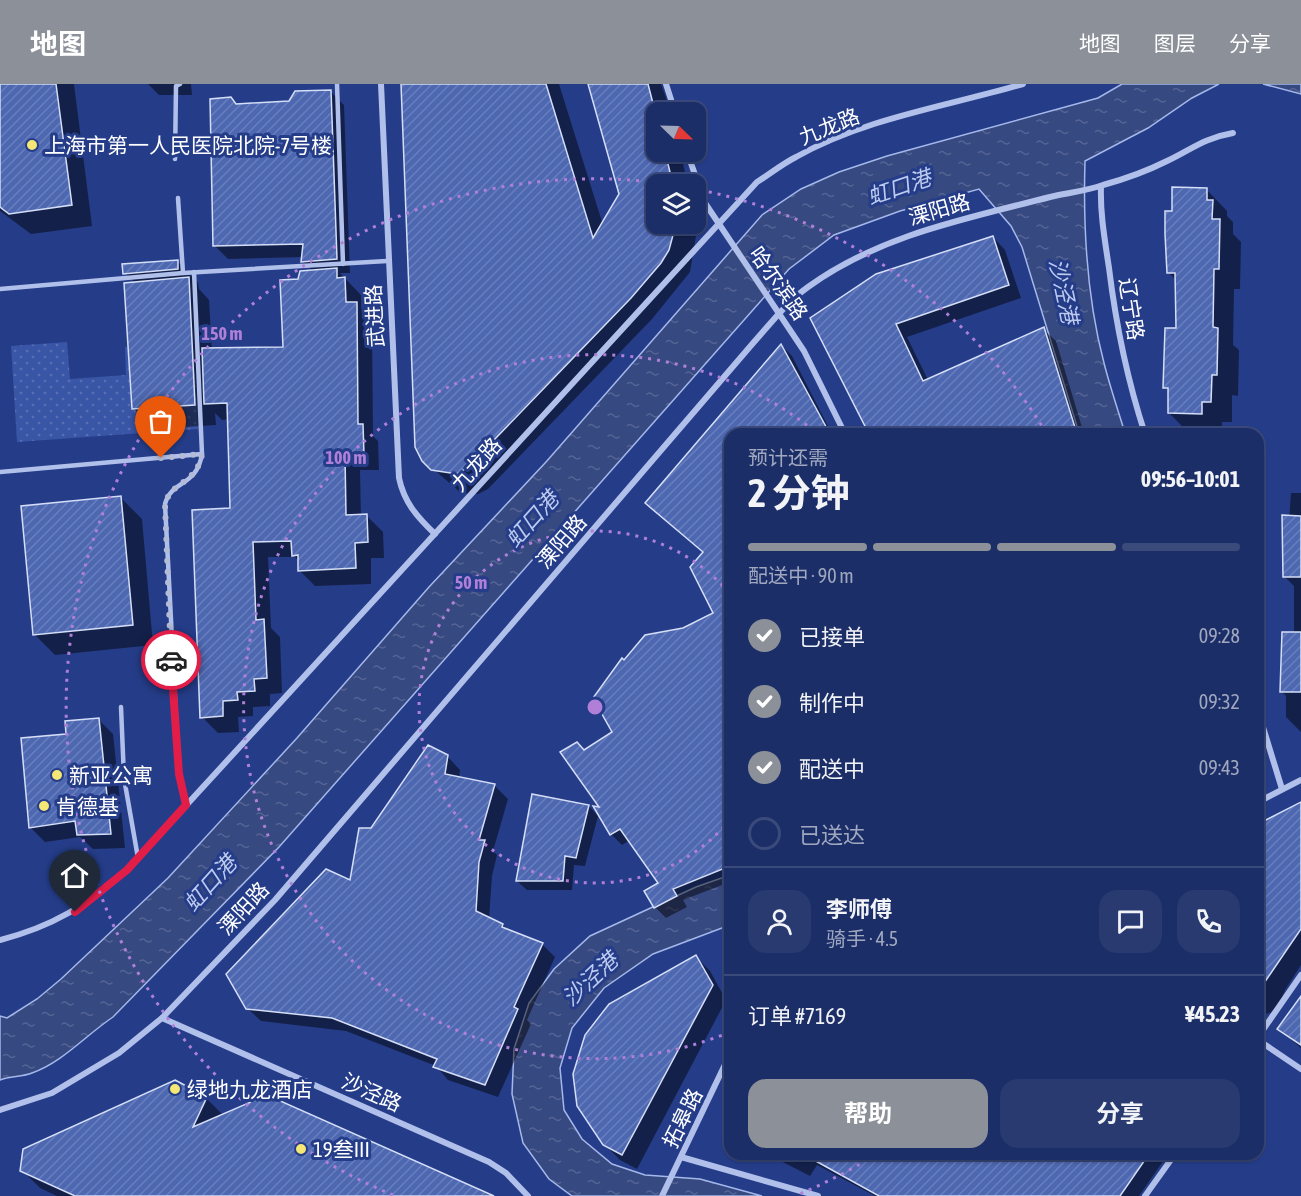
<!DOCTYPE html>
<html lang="zh">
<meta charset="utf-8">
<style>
:root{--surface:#1c2e67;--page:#293a70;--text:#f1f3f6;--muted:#a0a8c0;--line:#3a4a7b;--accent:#8c9099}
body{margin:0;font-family:"Asap Condensed","Noto Sans SC",sans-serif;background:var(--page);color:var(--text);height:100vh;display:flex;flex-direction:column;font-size:22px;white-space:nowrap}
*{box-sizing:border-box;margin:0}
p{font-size:20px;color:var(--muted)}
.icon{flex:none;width:33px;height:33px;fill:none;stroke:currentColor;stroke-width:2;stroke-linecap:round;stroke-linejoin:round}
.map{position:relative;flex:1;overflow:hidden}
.details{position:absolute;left:724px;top:344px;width:540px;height:732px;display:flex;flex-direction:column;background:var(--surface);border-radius:18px;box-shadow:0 2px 4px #0004,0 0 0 2px var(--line)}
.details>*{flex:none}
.needle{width:39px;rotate:113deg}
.tools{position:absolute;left:646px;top:18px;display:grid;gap:12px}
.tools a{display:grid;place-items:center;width:60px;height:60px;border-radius:12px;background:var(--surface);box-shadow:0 2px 4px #0004,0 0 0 2px var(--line);font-size:30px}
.pin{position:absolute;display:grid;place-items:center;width:51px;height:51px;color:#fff;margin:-62px -26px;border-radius:50% 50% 50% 0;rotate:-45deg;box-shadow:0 0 6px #0007}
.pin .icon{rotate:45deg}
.courier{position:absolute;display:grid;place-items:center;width:60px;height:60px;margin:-30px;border:4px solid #e11d48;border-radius:50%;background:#fff;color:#222;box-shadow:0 2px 8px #0007}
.headline em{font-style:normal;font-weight:700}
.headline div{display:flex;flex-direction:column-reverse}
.headline{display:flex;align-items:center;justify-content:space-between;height:102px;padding:0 24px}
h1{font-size:39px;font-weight:700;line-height:45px}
.bar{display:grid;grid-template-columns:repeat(4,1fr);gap:9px 6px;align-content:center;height:72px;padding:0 24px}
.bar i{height:8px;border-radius:4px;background:var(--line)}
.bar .on{background:var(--accent)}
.bar p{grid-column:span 4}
.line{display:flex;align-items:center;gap:15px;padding:0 24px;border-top:2px solid var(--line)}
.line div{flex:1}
.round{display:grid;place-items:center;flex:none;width:63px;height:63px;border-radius:18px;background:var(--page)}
ol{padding:0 24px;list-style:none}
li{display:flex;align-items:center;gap:18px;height:66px}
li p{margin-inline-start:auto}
li .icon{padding:6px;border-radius:50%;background:var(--accent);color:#fff;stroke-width:4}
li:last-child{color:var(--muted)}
li i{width:33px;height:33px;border:3px solid var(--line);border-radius:50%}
.action{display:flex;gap:12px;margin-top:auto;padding:12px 24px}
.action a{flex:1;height:69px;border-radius:18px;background:var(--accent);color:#fff;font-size:24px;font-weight:700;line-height:69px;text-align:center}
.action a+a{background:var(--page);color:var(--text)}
header{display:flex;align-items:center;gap:36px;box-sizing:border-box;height:84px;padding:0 30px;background:var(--accent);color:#fff}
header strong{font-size:28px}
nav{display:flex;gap:33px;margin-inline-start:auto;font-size:21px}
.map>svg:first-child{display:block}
.park{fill:url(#park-dots)}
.water{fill:url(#water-ripples);stroke:#a5b8ea;stroke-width:1.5}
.shadow{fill:#0007}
.building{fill:url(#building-hatch);stroke:#d5def7;stroke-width:1.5}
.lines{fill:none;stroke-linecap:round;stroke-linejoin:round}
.service{stroke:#b1c0ea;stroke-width:4.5}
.minor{stroke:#b1c0ea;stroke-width:6}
.done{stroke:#b3bbd6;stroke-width:6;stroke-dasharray:0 10.8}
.route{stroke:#e11d48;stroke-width:8}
.ring{fill:none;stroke:#b080d9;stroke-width:3;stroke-dasharray:3 6}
.poi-dot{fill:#f4e775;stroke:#253d89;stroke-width:2}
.labels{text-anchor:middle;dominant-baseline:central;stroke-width:6;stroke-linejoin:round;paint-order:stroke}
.street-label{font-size:21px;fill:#fff;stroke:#253d89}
.poi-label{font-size:21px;fill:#fff;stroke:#253d89;text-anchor:start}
.water-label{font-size:22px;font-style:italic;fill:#bdcbf1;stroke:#253d89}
.centre{fill:#b080d9;stroke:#253d89;stroke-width:3}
.ring-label{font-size:18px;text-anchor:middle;font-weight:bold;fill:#b080d9;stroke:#253d89;stroke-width:6;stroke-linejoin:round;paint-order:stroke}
</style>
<header>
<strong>地图</strong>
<nav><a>地图</a><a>图层</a><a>分享</a></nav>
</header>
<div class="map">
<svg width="1301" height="1112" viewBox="0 0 1301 1112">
<defs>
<pattern id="park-dots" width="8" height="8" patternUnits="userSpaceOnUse" patternTransform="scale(1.5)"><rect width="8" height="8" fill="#3955a6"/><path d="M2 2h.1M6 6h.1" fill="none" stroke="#576eb3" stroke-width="1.8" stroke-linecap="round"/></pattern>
<pattern id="water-ripples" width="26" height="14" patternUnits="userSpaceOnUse" patternTransform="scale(1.5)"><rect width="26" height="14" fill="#374981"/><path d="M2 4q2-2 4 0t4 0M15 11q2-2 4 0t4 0" fill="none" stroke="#556494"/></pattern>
<pattern id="building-hatch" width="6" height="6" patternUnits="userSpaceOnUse" patternTransform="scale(1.5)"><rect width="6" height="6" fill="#4d67b1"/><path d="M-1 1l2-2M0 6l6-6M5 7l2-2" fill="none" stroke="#687ebd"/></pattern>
</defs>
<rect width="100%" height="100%" fill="#253d89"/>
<polygon class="park" points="67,258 70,295 126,291 125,263 193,258 198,345 17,358 11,262"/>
<g class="water">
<path d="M1122 0H1219L1192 14 1148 44 1085 77C1083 143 1087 215 1104 279 1110 303 1118 326 1125 349H1079L1022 163 1011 142 979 105 900 127 834 151 789 185 279 763 113 933C86 951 63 978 32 989 22 993 10 992 0 996V932L7 934 37 915 61 895 168 794 297 654 429 503 546 378 762 131 801 105 839 88 887 72 1098 14Z"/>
<polygon points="1263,0 1301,0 1301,10"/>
<polygon points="730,791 730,841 653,870 604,904 572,944 560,984 564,1026 582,1055 612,1080 645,1091 700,1095 762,1112 572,1112 549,1095 523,1059 512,1010 514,965 529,919 554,885 590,852 696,803"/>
</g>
<g class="shadow">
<polygon points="0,0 74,0 92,142 31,150 0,127"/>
<polygon points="148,0 191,0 192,11 159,11"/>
<polygon points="403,0 559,0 603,141 620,110 590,0 661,0 671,28 657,28 657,68 680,68 688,100 657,100 657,140 696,140 696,133 698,140 690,188 652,235 488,405 478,410 461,409 423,376"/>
<polygon points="330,7 344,21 350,189 340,189 361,211 361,224 372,235 373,352 378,357 379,386 360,386 361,432 367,432 383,448 384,474 371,474 371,500 315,502 299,486 299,477 295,473 268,473 271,544 280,553 282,609 270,610 270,622 253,623 253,632 238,633 239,648 218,649 202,633 231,426 229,335 222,336 215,329 216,341 154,345 133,324 135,199 125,189 177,177 198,199 199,205 209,216 212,266 285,265 300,197 313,187 302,177 303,173 228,175 214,161 231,14 238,21 289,19"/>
<polygon points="1206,105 1227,127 1227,132 1233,138 1233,150 1241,158 1240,205 1234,205 1233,261 1239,266 1238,312 1232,311 1232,338 1222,338 1222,350 1190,350 1169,329 1170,308 1165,303 1177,245 1177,197 1168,188 1174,129"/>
<polygon points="993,153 1005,166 1021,214 907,253 928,296 1043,245 1056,257 1084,350 870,350 812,234"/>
<polygon points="782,262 792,272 832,350 730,350 730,798 683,816 687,823 666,834 655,823 661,799 630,756 622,761 611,750 585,668 613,648 624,578 715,529 705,469 658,429"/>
<polygon points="1291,409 1301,409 1301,648 1286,633 1286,612 1281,607 1294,549 1294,502 1285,493"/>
<polygon points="120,413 142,435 153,561 55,571 34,550"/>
<polygon points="98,635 113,650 125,764 93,765 80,753 45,758 30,743 68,651"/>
<polygon points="447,672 460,686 459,694 494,701 508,715 493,767 497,771 492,792 489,835 503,841 510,848 542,860 555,873 527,936 531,940 498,1013 448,996 436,982 346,947 261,937 247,924 352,798 372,745"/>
<polygon points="1301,720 1301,881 1285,906 1279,921 1270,929 1258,931 1258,742"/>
<polygon points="589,722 598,732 585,782 574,781 572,806 527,806 517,797"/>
<polygon points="696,873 710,887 726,916 637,1085 620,1076 604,1060"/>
<polygon points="1301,914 1301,964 1279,945"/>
<polygon points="175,998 206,1014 224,1032 480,1112 57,1112 40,1104 22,1086"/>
<polygon points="767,1070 1168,1070 1139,1112 875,1112 817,1081 810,1092"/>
</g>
<g class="building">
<polygon points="0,0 56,0 72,121 9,130 0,123"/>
<polygon points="401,0 546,0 593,154 619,110 588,0 648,0 657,35 657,68 665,68 673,100 657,100 657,140 676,140 669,166 661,179 631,214 467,384 457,390 431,386 422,377 415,363"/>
<polygon points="331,6 337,175 301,178 303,160 213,162 210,15 231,13 236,20 289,17 295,7"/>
<polygon points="1172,103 1207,104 1207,116 1213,116 1212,135 1220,135 1219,185 1214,185 1213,243 1218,244 1217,291 1212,291 1211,318 1202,318 1202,330 1168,329 1168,304 1163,304 1165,244 1176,244 1175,189 1167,189 1165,150 1165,127 1172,127"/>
<polygon points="993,152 1009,201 896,240 923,297 1044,243 1077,350 869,350 810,234 876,190"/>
<polygon points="178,176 178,185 123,190 122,180"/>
<polygon points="337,184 337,194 345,193 346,218 357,218 358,340 363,340 364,371 345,371 346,431 367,430 368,458 355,459 356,484 298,487 298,471 292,472 291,457 253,458 256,536 264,535 267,594 254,595 255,607 237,608 238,616 223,617 223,632 200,634 192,426 230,424 227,319 204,320 202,264 283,263 280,196 298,195 300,187"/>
<polygon points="189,193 195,321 132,325 124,199"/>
<polygon points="781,260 830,350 730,350 730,782 673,805 677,812 654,824 644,807 658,799 620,745 610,751 593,722 599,723 560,668 577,658 584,666 612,648 593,614 622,574 624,576 645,551 683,544 713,529 690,483 703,468 645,419"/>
<polygon points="121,412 133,541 33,551 21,422"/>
<polygon points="1282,431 1301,432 1301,493 1283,493"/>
<polygon points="1282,548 1301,548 1301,608 1280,608"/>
<polygon points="99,634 111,750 77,751 75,737 29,744 21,654 66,650 65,637"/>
<polygon points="428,661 448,671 445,690 495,700 479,756 485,756 479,778 476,827 503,840 502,843 543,859 514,923 518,925 485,1001 433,983 437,975 332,934 246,925 226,890 326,785 350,796 359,744 371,744"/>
<polygon points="532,710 589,721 576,774 565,772 563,797 516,797"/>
<polygon points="1301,718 1301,845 1258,908 1258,740"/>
<polygon points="696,871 713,901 622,1071 603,1061 577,1022 573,990 585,951 609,920"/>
<polygon points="1301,912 1301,961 1277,945"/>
<polygon points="175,996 207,1013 193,1043 267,1011 494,1112 75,1112 20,1087 23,1065"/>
<polygon points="803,1070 1149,1070 1120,1112 879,1112"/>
</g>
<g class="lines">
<g class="service">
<polyline points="337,0 343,180"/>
<polyline points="175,75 176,2 180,0"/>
<polyline points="178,114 183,189"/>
<polyline points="0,205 183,189 387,177"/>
<polyline points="0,388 202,370"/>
<polyline points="121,623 124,694 138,774"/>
<path d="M186 721 179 690 165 420C171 396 197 403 202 370L194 188"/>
</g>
<g class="minor">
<path d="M381 0 399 394C404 418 417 433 435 450"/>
<polyline points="666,0 675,28"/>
<polyline points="687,68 705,119 804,267 845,350"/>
<path d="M1101 102C1100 130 1105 157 1109 184 1116 241 1127 295 1145 350"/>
<polyline points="1258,627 1282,705"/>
<polyline points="1258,718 1301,696"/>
<path d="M0 856C54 842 85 822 127 786L757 98C770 90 782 80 796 73 865 34 948 22 1023 0"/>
<polyline points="162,934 489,1078 506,1089 528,1112"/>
<polyline points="1258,953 1301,891"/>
<polyline points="1258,956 1301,985"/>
<path d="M0 1026 52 1009 119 969 162 934 275 816 754 258C771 239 787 218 808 203 880 151 965 135 1050 113 1067 109 1086 107 1103 101 1125 95 1147 87 1167 77 1192 65 1204 54 1233 49"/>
<polyline points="681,1073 818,1112"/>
<polyline points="662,1112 730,970"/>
<polyline points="1145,1112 1175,1070"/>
</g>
</g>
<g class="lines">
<path class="done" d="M161 374 202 370C197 400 171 397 165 420L171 576"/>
<polyline class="route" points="75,828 127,786 186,721 179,690 171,576"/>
</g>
<g class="ring">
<path d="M730 736A176 176 0 1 1 730 510"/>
<path d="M730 948A352 352 0 1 1 817 349"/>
<path d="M875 1071A528 528 0 0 1 797 1111M393 1111A528 528 0 0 1 668 100M700 106A528 528 0 0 1 1045 347"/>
</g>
<g class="poi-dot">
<circle cx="32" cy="61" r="6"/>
<circle cx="57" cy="691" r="6"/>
<circle cx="44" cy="722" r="6"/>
<circle cx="175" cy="1005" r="6"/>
<circle cx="301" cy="1065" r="6"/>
</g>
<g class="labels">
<g class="street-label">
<text transform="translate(829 42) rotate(-22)">九龙路</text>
<text transform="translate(939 125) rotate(-16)">溧阳路</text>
<text transform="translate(779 199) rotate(55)">哈尔滨路</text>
<text transform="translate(1132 225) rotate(81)">辽宁路</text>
<text transform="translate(374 232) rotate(-93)">武进路</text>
<text transform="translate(476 380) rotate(-48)">九龙路</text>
<text transform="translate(561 457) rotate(-49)">溧阳路</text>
<text transform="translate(243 824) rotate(-47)">溧阳路</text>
<text transform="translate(372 1008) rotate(24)">沙泾路</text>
<text transform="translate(682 1034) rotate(-64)">拓皋路</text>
</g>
<g class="poi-label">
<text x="44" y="61">上海市第一人民医院北院-7号楼</text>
<text x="69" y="691">新亚公寓</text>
<text x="56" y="722">肯德基</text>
<text x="187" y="1005">绿地九龙酒店</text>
<text x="313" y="1065">19叁III</text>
</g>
<g class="water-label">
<text transform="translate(899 103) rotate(-19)">虹口港</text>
<text transform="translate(1064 207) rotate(78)">沙泾港</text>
<text transform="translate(532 435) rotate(-48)">虹口港</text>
<text transform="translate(210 799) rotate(-48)">虹口港</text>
<text transform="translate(590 895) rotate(-43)">沙泾港</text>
</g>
</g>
<circle cx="595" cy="623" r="9" class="centre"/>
<g class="ring-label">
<text x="222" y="256">150 m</text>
<text x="346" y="380">100 m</text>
<text x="471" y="505">50 m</text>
</g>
</svg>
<div class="tools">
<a><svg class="needle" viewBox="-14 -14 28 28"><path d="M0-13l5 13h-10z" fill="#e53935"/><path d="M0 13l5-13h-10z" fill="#a0a8c0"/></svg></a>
<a><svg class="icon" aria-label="layers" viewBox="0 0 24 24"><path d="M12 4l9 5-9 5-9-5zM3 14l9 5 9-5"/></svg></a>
</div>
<div class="pin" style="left:161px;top:374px;background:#ea580c"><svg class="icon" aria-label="bag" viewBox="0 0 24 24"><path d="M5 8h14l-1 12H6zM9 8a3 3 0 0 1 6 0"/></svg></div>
<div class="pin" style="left:75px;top:828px;background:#1f2937"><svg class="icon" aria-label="home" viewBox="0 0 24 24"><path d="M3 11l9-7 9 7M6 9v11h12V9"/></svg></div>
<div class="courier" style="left:171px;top:576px"><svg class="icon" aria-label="car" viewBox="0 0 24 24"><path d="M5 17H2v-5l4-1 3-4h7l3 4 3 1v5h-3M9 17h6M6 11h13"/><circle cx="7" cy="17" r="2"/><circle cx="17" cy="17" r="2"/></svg></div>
<section class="details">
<div class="headline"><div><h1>2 分钟</h1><p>预计还需</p></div><em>09:56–10:01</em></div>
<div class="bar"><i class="on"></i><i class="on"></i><i class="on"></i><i></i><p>配送中 · 90 m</p></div>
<ol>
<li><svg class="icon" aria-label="check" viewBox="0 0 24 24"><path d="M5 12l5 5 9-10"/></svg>已接单<p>09:28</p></li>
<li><svg class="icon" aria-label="check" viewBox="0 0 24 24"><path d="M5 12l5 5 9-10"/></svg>制作中<p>09:32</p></li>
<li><svg class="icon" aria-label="check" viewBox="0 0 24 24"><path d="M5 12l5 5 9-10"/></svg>配送中<p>09:43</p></li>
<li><i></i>已送达</li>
</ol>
<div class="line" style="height:108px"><a class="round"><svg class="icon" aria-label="person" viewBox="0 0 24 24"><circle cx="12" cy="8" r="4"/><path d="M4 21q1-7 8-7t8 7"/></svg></a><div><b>李师傅</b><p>骑手 · 4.5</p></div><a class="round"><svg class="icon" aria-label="chat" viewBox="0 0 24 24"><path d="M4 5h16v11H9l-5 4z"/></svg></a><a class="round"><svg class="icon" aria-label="phone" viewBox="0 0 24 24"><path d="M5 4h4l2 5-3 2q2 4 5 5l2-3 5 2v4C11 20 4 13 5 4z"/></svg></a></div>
<div class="line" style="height:78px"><div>订单 #7169</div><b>¥45.23</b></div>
<div class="action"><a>帮助</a><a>分享</a></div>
</section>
</div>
